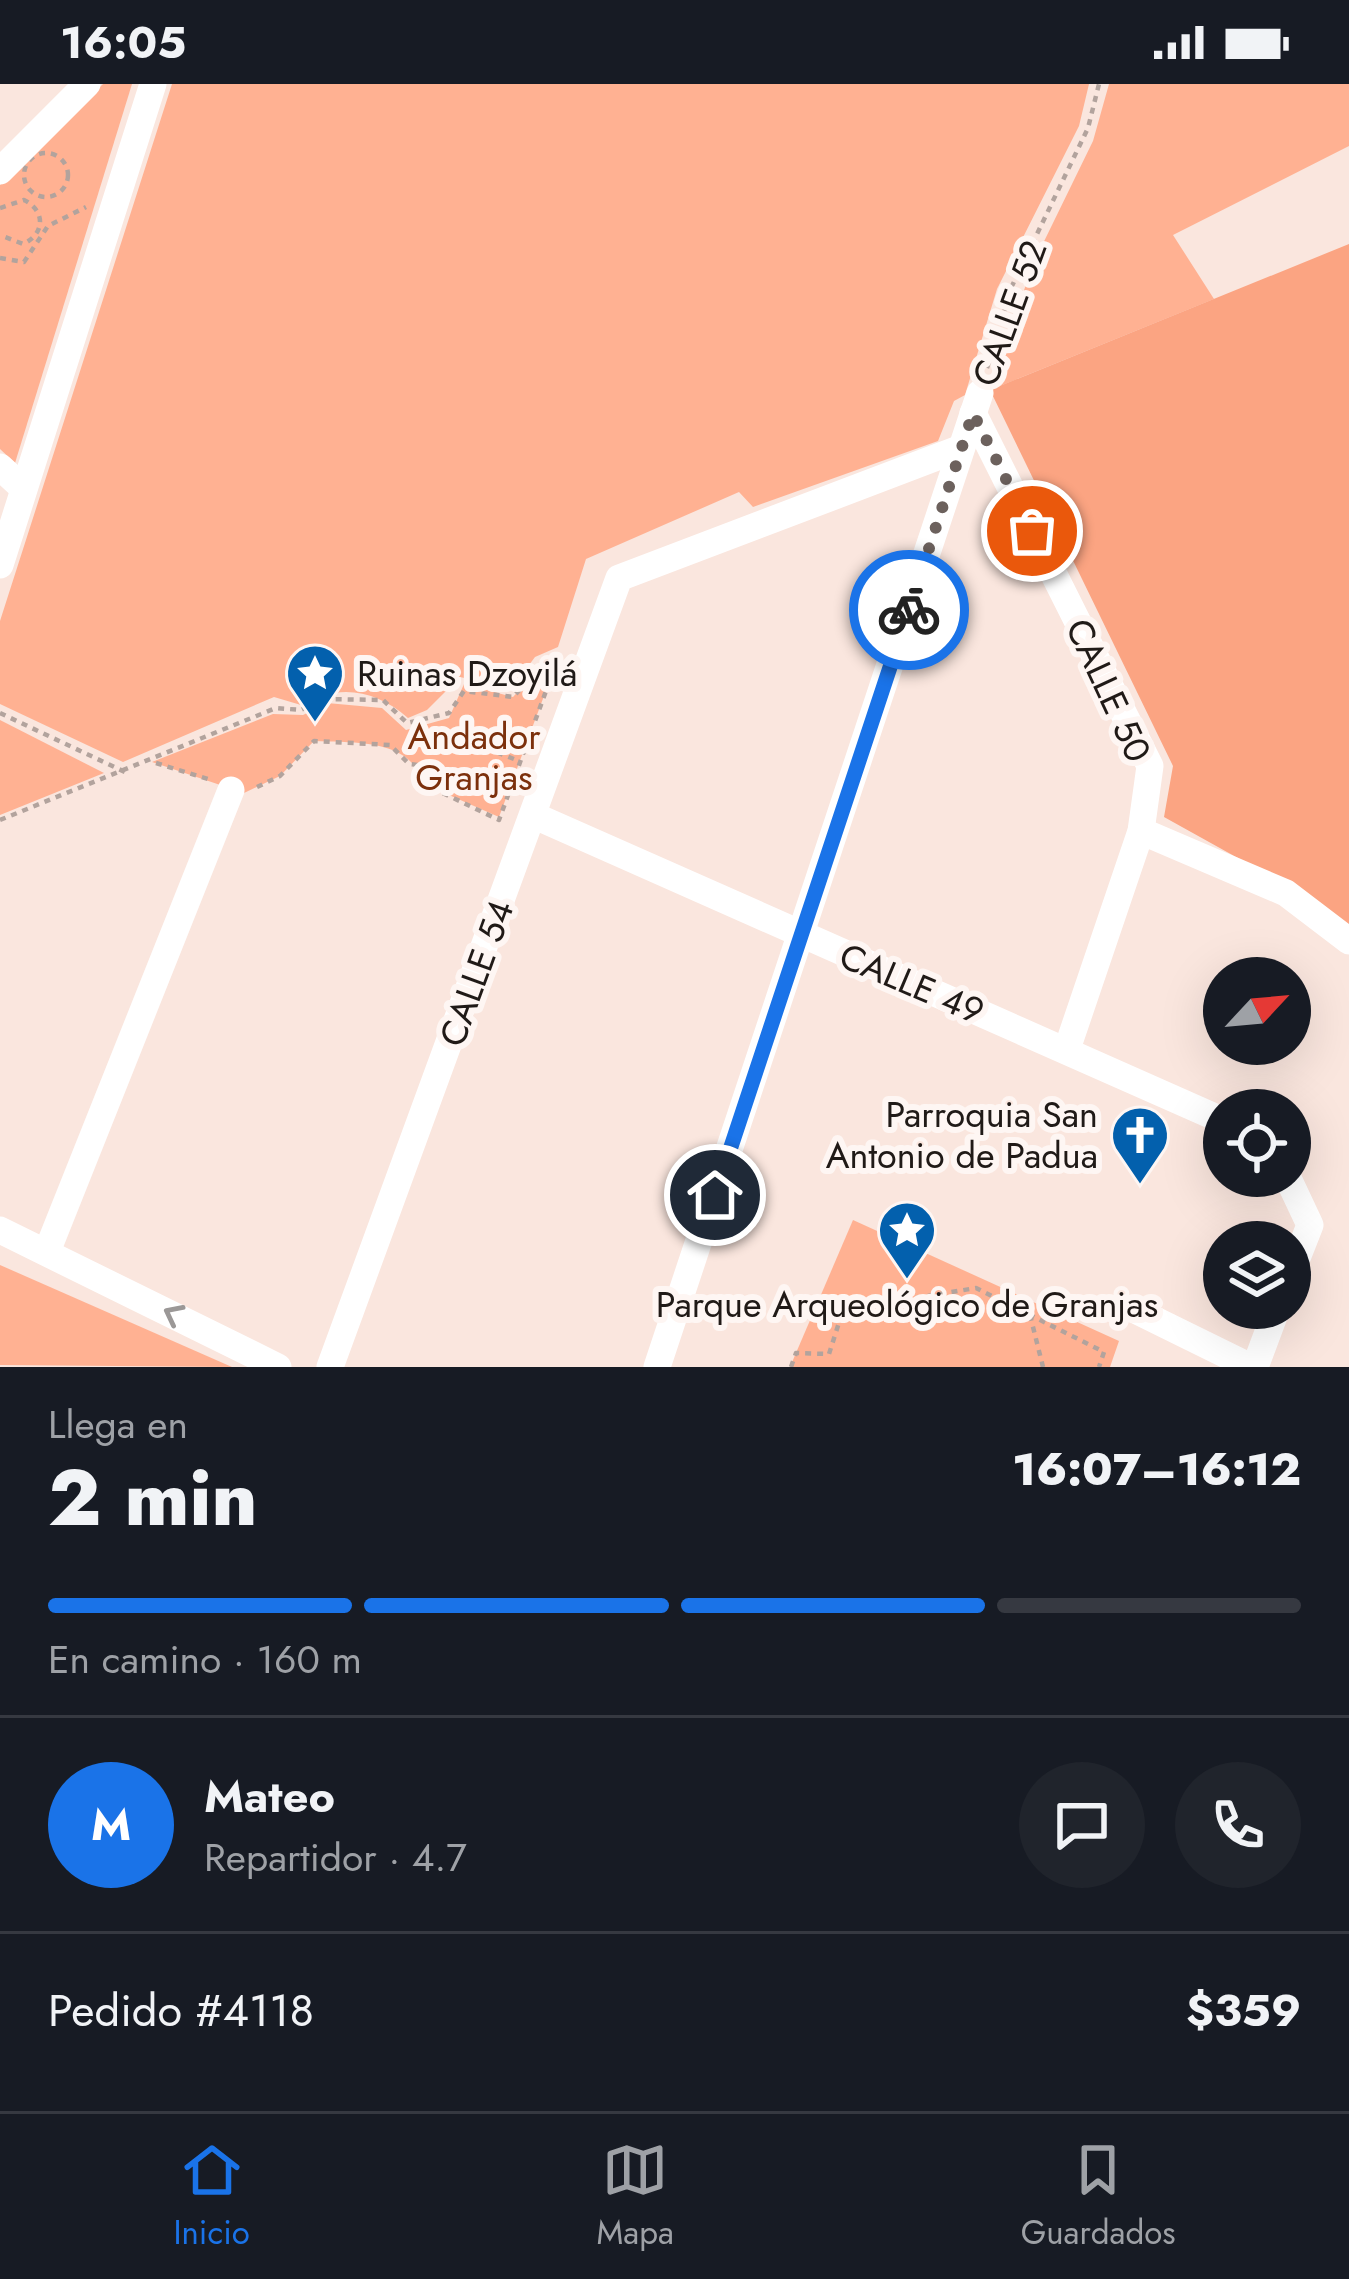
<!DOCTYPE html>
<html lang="es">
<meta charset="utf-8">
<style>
:root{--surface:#171b24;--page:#20242c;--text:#f1f3f6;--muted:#9ea1a6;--line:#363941;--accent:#1a73e8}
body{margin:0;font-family:Jost,sans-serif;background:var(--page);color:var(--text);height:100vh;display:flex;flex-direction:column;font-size:45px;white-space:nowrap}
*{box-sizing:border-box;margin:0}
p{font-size:39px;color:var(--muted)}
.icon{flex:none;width:66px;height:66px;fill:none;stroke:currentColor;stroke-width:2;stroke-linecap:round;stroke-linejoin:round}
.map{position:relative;height:1283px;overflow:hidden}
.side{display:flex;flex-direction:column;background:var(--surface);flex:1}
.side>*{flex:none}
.needle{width:78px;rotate:64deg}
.buttons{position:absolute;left:1203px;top:873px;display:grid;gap:24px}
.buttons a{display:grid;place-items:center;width:108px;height:108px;border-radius:50%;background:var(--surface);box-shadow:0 12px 48px #0002;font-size:60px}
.pin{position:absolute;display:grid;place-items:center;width:102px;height:102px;color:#fff;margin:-51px;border:6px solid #fff;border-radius:50%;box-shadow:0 3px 12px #0007}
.courier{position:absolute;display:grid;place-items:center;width:120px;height:120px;margin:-60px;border:9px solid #1a73e8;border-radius:50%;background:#fff;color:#222;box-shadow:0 3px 15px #0007}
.overview em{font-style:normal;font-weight:800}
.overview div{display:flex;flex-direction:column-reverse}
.overview{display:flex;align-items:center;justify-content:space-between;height:204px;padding:0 48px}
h1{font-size:78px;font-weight:800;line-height:90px}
.bar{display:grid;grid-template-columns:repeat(4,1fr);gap:18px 12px;align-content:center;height:144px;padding:0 48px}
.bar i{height:15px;border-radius:9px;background:var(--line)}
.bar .selected{background:var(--accent)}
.bar p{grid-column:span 4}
.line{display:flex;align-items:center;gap:30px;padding:0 48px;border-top:3px solid var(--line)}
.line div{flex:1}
.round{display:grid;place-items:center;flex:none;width:126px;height:126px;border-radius:63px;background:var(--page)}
.status{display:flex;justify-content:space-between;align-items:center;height:84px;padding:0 60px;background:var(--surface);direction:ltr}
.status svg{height:33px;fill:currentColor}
.tab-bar{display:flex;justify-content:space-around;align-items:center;height:168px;border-top:3px solid var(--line);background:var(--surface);font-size:33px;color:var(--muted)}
.tab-bar a{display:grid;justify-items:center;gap:6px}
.tab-bar .selected{color:var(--accent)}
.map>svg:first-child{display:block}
.green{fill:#ffb192}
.forest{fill:#fba482}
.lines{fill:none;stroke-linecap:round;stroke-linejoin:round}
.path{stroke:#b2a39d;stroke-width:4.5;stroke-dasharray:6 6;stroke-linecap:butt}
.minor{stroke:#fff;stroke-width:27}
.oneway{stroke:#9b9897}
.done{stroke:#6c615d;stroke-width:12;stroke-dasharray:0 21.6}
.route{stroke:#1a73e8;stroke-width:15}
.labels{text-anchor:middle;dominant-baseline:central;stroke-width:12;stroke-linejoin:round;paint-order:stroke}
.street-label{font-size:36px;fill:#201a17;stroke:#fef6f3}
.poi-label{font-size:36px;fill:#201a17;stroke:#fef6f3;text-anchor:start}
.park-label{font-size:36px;fill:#7c300c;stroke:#fef6f3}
</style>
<div class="status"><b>16:05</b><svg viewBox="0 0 49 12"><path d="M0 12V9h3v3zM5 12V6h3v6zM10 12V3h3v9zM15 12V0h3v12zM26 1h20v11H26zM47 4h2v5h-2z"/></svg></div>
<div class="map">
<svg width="1349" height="1283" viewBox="0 0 1349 1283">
<rect width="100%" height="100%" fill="#fae6de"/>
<g class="green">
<polygon points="103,0 132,0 15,379 0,365 0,101"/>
<path d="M172 0H1089L1079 42 997 205 965 311 954 317 938 357 753 423 739 408 586 475 558 563 535 573 511 605 460 593 427 626 408 634C376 606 339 599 301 621L274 613 123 678 0 620V537Z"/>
<polygon points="1109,0 1349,0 1349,62 1173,151 1214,215 990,306 1033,180 1093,57"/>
<path d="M554 585 499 733 424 700C410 654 356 659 314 657L280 692 244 709 152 678 273 630 303 631 327 619 382 624 406 646 449 634 464 600 513 613 535 589Z"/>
<polygon points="0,636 104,689 0,731"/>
<polygon points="853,1136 1119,1257 1110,1283 790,1283"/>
<polygon points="0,1181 232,1283 0,1281"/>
</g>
<polygon class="forest" points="1349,160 1349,846 1290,803 1164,733 1173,682 990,306"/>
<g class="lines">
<g class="path">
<circle cx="46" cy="91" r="22"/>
<path d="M0 124 24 116C46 127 45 150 23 160L0 151"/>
<polyline points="0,174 24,178 48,142 86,123"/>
<polyline points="987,284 1012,202 1088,44 1099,0"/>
<polyline points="0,629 125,688"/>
<polyline points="486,664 519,677"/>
<polyline points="156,679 208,695"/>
<polyline points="257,703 280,692 314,657 390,661 409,680 419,681 424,700 499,736 554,585"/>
<polyline points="0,736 276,624 301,626 325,615 383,616 407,639 449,629 464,607 513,613 535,589 554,585"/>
<polyline points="1030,1231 1043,1283"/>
<polyline points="791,1283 796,1269 829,1270 843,1226 976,1204 1104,1268 1099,1283"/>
</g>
<g class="minor">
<polyline points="0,87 87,0"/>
<polyline points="973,329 1150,682 1141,747 1067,965"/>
<polyline points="0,383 23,404"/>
<polyline points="0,481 153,0"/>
<polyline points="535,732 1224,1037"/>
<polyline points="1141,747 1286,809 1349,857"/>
<polyline points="1287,1092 1310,1141 1290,1192"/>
<polyline points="0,1146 278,1283"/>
<polyline points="48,1165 231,706"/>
<polyline points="1137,1227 1251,1283"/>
<polyline points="330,1283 619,494 961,364"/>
<polyline points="657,1283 980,309"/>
<polyline points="1255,1283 1277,1224"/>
</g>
</g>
<defs><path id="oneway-chevron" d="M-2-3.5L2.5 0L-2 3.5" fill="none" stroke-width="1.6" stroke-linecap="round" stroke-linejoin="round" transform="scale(3)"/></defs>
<use class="oneway" href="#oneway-chevron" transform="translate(173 1230) rotate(-153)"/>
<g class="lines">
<polyline class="done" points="909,526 973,329 1032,447"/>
<polyline class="route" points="715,1111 909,526"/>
</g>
<defs>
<symbol id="sight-pin" viewBox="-11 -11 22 30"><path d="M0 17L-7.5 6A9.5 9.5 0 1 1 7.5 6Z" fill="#0360ad" stroke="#fef6f3"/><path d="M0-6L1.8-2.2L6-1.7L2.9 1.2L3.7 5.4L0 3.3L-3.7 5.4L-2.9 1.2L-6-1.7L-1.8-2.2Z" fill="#fff"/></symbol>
<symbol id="church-pin" viewBox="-11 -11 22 30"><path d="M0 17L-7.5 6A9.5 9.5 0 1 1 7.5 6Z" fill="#0360ad" stroke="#fef6f3"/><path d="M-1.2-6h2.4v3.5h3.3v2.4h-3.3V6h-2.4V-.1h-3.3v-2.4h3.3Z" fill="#fff"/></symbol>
</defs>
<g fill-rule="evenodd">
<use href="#sight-pin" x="282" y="556" width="66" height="90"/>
<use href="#church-pin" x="1107" y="1018" width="66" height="90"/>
<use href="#sight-pin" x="874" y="1113" width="66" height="90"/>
</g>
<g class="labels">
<g class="street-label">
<text transform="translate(1009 229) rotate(-70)">CALLE 52</text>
<text transform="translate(1109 606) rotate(65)">CALLE 50</text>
<text transform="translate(476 889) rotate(-70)">CALLE 54</text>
<text transform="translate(912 899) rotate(23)">CALLE 49</text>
</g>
<g class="poi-label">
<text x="357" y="589">Ruinas Dzoyilá</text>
<text x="1098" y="1030" text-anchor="end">Parroquia San<tspan x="1098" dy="41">Antonio de Padua</tspan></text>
<text x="907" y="1220" text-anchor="middle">Parque Arqueológico de Granjas</text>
</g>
<g class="park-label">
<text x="474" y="652">Andador<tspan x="474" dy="41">Granjas</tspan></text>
</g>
</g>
</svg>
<div class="buttons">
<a><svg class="needle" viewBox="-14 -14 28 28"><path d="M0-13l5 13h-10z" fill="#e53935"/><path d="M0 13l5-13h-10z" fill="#9ea1a6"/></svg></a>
<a><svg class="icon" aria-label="locate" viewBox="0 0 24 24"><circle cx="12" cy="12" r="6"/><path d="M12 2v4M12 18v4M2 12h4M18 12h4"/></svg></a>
<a><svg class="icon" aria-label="layers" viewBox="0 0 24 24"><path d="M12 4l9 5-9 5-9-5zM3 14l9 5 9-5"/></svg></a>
</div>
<div class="pin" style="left:1032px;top:447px;background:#ea580c"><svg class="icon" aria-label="bag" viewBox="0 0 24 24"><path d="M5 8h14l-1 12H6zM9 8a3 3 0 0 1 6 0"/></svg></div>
<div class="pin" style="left:715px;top:1111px;background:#1f2937"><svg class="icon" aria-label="home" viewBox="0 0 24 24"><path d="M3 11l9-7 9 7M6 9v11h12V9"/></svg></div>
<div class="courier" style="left:909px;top:526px"><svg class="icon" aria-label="bike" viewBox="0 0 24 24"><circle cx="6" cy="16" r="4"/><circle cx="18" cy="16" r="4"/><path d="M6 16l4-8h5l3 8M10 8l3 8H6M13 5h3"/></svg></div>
</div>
<section class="side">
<div class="overview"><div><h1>2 min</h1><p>Llega en</p></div><em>16:07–16:12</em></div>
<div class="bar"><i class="selected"></i><i class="selected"></i><i class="selected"></i><i></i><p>En camino · 160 m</p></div>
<div class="line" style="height:216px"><b class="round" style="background:var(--accent);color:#fff">M</b><div><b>Mateo</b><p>Repartidor · 4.7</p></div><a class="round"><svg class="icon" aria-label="chat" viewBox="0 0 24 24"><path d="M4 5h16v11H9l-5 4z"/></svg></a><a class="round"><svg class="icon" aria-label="phone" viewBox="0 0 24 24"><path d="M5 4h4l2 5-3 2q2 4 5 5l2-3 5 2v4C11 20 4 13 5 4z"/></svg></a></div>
<div class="line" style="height:156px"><div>Pedido #4118</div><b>$359</b></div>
</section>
<nav class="tab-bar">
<a class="selected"><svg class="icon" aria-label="home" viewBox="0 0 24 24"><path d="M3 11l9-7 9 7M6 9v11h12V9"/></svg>Inicio</a>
<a><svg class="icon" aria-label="map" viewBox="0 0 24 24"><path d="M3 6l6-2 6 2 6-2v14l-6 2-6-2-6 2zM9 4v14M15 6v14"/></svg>Mapa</a>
<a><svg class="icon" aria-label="saved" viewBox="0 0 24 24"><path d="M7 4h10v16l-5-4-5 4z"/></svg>Guardados</a>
</nav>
